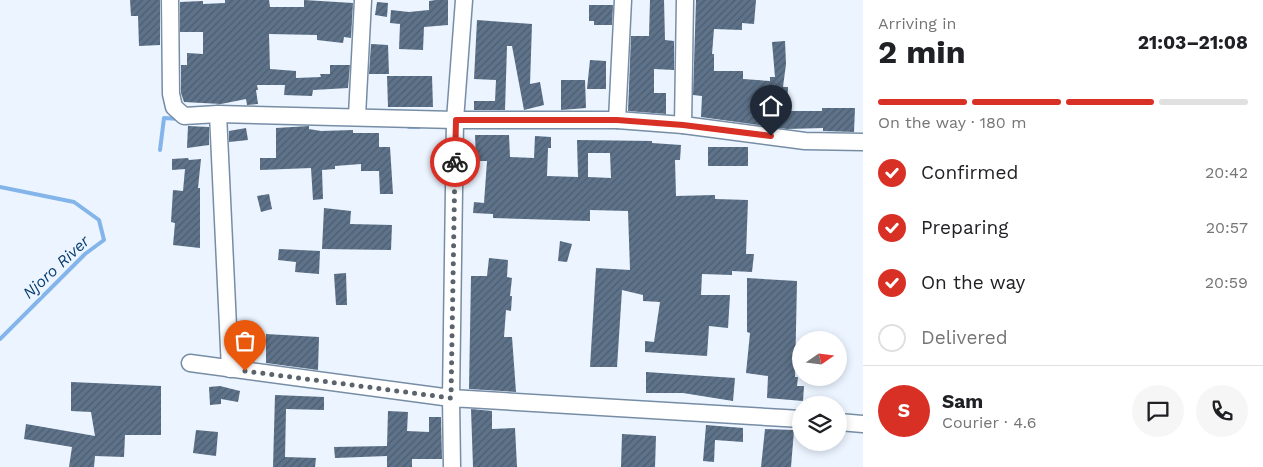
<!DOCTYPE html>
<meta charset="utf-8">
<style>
:root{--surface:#fff;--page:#f6f6f6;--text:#202124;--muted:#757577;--line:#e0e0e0;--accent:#d93025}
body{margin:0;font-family:"Work Sans",sans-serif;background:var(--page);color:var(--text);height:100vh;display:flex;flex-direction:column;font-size:19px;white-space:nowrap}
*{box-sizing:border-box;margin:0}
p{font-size:16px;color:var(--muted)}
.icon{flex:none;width:28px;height:28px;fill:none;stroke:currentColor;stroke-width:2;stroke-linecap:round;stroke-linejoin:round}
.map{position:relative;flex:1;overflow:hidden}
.side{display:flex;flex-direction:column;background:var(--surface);width:400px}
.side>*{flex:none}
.needle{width:32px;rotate:76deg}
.fabs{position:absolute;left:792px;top:331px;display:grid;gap:10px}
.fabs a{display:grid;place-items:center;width:55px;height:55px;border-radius:50%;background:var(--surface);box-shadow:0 2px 8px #0003;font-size:25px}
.pin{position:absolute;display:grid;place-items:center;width:42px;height:42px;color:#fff;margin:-51px -21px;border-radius:50% 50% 50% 0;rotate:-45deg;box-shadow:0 0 5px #0007}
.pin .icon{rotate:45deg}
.courier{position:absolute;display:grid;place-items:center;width:50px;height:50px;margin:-25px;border:4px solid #d93025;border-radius:50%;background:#fff;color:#222;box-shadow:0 1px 6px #0007}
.overview em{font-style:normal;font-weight:700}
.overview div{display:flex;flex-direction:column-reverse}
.overview{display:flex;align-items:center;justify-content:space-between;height:85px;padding:0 15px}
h1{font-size:32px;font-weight:700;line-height:38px}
.bar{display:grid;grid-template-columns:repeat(4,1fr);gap:8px 5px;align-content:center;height:60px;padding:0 15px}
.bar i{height:6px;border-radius:4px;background:var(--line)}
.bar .current{background:var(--accent)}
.bar p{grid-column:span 4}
.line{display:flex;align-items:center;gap:12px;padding:0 15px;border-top:1px solid var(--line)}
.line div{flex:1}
.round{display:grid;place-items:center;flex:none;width:52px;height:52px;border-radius:26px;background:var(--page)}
ol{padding:0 15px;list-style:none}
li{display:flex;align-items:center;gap:15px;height:55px}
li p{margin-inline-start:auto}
li .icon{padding:5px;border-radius:50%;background:var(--accent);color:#fff;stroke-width:4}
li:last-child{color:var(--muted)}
li i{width:28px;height:28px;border:2px solid var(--line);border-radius:50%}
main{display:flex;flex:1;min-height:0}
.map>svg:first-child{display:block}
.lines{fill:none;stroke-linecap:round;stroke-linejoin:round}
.stream{stroke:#83b4ea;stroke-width:4}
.building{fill:url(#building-hatch);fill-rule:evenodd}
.minor-casing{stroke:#778da5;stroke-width:19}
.minor{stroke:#fff;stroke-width:16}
.done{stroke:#5b646d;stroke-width:5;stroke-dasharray:0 9}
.route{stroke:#d93025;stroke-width:6}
.labels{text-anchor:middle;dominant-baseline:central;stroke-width:4;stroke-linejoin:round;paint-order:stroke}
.water-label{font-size:16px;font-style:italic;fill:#093e70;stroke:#ebf4ff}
</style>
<main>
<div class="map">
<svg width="863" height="467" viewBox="0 0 863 467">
<defs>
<pattern id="building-hatch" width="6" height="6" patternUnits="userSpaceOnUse" patternTransform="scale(1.25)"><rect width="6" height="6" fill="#5e7289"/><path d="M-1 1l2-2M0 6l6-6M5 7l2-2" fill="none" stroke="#4c5d6f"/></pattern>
</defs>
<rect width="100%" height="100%" fill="#ebf4ff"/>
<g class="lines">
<g class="stream">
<polyline points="409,127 419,127"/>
<polyline points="160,150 164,118 180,119"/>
<polyline points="0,187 74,202 99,220 104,240 85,254 0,339"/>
</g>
</g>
<g class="building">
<polygon points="130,0 160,0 160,45 139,46 138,16 131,16"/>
<polygon points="225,0 269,0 270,7 304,7 304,0 353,3 351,38 344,37 343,43 317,40 317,35 269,34 270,69 296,71 296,78 321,77 320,74 330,74 330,65 350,65 348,88 313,90 312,96 284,95 285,85 257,85 258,90 256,90 258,104 247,105 246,99 221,104 184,102 181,93 181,65 187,65 187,53 203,54 203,32 180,32 180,2 203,1 203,4 225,3"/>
<polygon points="436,0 448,0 448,25 424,27 423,50 399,49 400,24 390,23 391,10 409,12 429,10 429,1"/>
<polygon points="650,0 664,0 665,40 674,41 674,70 654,69 654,93 666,93 666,114 628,111 631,36 649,36"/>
<polygon points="696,0 756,0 754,24 742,23 742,30 714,29 712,54 714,54 714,71 743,71 743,79 770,81 770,77 775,77 772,42 785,41 786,64 783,87 788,87 787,111 822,111 822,108 855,108 854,132 823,131 823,128 787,129 701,117 702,96 693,95"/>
<polygon points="377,2 388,3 387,17 375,15"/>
<polygon points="589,5 613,5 612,25 594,25 594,21 589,21"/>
<polygon points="477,20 532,24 530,84 540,82 544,105 524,110 512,46 507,46 505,110 474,110 474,101 495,101 496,80 474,79"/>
<polygon points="371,44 388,45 389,74 369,74"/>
<polygon points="590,60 606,61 606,89 587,89"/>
<polygon points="387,76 432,76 433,107 388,107"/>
<polygon points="561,80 585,80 586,108 561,110"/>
<polygon points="188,126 209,127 209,145 187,148"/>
<polygon points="309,126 309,129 321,131 353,130 353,133 379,133 379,147 390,147 393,194 380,194 379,171 361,171 361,164 335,166 335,169 322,170 323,199 313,200 311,168 260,170 260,158 276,158 276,128"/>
<polygon points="246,128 248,140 229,142 229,131"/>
<path d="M475 135H509L510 157 534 158 535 136 551 137V148H548L547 176 578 177 577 140 652 141V143L681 145 680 160H675L676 196 715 195V199L748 200 746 254H754L752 272 732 271V275L702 274 701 295H730L728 328 709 326 707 356 645 352V341L654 342 660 302 643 301V295L622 290 617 367H590L596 268 630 270 628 211 590 210V221L493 218V214L473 213 474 202 484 203 487 161H476ZM588 153H610L611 178 588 177Z"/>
<rect x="708" y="147" width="40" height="19"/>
<polygon points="188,158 189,160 201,159 198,188 200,188 200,248 173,245 175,223 171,222 173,190 183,191 185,169 172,170 172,159"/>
<polygon points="269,194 272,209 261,212 257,196"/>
<polygon points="324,208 351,211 350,224 392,225 391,250 322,249"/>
<polygon points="560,241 572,244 567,262 558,261"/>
<polygon points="279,249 320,251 319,274 295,272 296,262 278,260"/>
<polygon points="489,258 508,260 507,277 512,278 510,296 512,296 511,311 506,310 504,337 512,337 516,392 469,389 471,276 487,276"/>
<polygon points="346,273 347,305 336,305 334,274"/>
<polygon points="747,278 797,281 795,377 798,377 797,386 804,386 803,401 767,398 768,376 746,373 750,333 747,332"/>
<polygon points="266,334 319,337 318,370 266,363"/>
<polygon points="646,372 735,378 733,401 683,393 646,393"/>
<polygon points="71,382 161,386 161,435 125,435 124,457 95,456 94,467 69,467 72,447 24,439 26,424 95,436 91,412 71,411"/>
<polygon points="220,386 240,391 238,402 221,399 221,404 210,405 209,387"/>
<polygon points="275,395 324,397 324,410 286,409 285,457 316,458 315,467 273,467"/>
<polygon points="471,409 492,411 492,429 515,428 517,467 473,467"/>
<polygon points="388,411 408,412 407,431 429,432 429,417 441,417 442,459 412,459 412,467 387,467 387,456 335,458 334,447 387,446"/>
<polygon points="706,425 743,428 743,442 715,440 714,462 703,461"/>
<polygon points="765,429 794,430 791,467 761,467"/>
<polygon points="196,430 218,432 216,456 193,453"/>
<polygon points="622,434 656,436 655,467 621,467"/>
</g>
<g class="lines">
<defs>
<g id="minor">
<polyline points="170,0 171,94 174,107 184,116 218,114 455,120 617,120 683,125 805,141 863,142"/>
<polyline points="218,114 230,369"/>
<polyline points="357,116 363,0"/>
<polyline points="617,120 623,0"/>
<polyline points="683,125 685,0"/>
<polyline points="190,363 451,398 455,120 464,0"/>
<polyline points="839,422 863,424"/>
<polyline points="452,467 451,398 801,419"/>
</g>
</defs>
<use href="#minor" class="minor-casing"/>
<use href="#minor" class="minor"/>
</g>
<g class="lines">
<polyline class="done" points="245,371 451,398 455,162"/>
<polyline class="route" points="455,162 456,120 617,120 683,125 771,136"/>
</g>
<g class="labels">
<g class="water-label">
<text transform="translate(56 267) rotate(-43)">Njoro River</text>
</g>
</g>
</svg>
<div class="fabs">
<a><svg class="needle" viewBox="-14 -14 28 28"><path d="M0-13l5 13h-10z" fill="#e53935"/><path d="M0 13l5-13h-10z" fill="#757577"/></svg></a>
<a><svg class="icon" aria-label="layers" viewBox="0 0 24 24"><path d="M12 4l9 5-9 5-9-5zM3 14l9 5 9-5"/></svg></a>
</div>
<div class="pin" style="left:245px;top:371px;background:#ea580c"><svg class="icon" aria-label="bag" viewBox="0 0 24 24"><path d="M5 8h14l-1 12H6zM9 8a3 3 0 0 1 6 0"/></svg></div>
<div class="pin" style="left:771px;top:136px;background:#1f2937"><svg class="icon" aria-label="home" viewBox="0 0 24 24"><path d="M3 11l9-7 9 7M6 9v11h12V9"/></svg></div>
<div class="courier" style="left:455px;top:162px"><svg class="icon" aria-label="bike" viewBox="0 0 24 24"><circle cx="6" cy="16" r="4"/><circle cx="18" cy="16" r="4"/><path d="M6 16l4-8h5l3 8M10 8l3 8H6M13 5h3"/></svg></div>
</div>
<section class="side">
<div class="overview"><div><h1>2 min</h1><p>Arriving in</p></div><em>21:03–21:08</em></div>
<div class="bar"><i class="current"></i><i class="current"></i><i class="current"></i><i></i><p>On the way · 180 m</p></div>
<ol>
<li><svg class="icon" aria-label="check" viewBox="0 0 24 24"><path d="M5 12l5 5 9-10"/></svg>Confirmed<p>20:42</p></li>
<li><svg class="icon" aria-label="check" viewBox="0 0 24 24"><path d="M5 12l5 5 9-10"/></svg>Preparing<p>20:57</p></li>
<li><svg class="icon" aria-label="check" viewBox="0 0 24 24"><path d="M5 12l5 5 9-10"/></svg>On the way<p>20:59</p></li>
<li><i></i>Delivered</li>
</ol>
<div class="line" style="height:90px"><b class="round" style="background:var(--accent);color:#fff">S</b><div><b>Sam</b><p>Courier · 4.6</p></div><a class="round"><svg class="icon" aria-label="chat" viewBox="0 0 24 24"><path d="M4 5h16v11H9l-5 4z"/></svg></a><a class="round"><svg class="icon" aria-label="phone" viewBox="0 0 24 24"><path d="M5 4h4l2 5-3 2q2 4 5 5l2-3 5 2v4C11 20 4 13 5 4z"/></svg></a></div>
</section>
</main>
